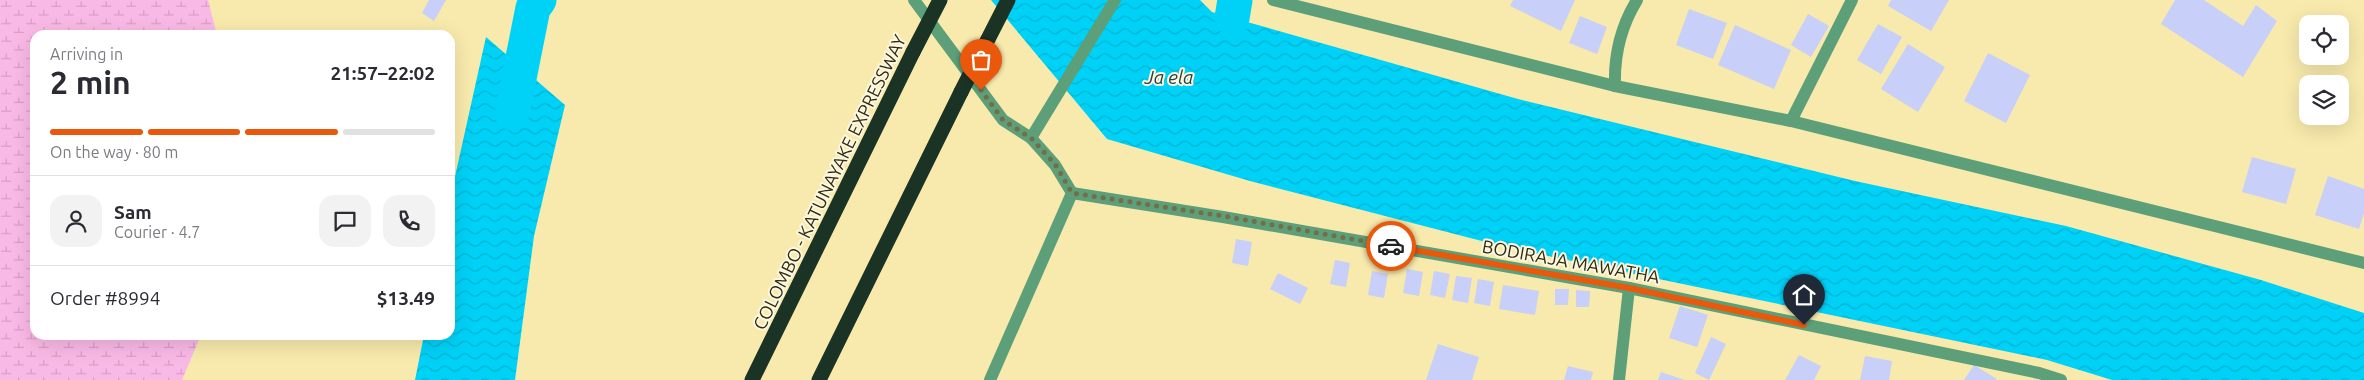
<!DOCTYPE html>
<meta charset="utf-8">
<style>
:root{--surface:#fff;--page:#f2f2f3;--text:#2b2b33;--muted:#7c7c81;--line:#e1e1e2;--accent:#ea580c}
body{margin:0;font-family:Ubuntu,sans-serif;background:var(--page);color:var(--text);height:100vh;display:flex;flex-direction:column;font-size:19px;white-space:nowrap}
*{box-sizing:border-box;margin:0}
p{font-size:16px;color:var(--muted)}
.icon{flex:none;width:28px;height:28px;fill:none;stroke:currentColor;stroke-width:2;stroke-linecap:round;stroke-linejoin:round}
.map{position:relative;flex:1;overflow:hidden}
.drawer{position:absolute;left:30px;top:30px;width:425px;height:310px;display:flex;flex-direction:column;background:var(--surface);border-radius:15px;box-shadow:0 5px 20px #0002}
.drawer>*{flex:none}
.controls{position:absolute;left:2299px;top:15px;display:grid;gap:10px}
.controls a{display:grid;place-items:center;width:50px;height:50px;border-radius:10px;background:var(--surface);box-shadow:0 5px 20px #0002;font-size:25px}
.pin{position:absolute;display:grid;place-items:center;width:42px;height:42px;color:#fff;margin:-51px -21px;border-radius:50% 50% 50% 0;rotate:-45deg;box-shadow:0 0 5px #0007}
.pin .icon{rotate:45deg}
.courier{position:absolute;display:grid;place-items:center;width:50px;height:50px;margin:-25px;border:4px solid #ea580c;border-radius:50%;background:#fff;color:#222;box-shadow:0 1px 6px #0007}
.summary em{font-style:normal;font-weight:600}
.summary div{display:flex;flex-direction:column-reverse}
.summary{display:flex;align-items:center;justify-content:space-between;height:85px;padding:0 20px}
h1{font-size:32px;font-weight:600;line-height:38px}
.bar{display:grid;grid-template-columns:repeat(4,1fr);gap:8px 5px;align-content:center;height:60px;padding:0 20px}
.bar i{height:6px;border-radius:4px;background:var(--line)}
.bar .current{background:var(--accent)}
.bar p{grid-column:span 4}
.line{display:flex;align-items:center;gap:12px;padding:0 20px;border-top:1px solid var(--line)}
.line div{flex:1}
.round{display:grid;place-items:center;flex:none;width:52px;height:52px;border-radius:15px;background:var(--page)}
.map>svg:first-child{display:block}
.wetland{fill:url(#wetland-marsh)}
.water{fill:url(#water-waves)}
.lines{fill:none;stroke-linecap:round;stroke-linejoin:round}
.canal{stroke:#00d1f7;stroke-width:35}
.building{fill:#c8cff8}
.minor{stroke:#5c9f78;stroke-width:12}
.highway{stroke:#1b3325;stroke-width:15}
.highway-bridge{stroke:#1b3325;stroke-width:15}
.done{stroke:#756d47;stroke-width:5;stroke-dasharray:0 9}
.route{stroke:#ea580c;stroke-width:6}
.labels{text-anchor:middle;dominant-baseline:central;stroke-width:4;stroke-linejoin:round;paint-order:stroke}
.street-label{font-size:18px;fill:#2f2a11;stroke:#fcf7df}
.water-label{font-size:19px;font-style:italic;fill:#253f46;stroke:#fcf7df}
</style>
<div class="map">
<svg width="2364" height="380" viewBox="0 0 2364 380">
<defs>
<pattern id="wetland-marsh" width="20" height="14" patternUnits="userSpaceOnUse" patternTransform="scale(1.25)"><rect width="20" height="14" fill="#f9b9e6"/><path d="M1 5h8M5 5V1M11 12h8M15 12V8" fill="none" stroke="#d69fc4"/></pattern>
<pattern id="water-waves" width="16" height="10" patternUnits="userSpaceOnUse" patternTransform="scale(1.25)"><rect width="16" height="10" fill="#00d1f7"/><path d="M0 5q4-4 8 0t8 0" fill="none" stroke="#02b4d3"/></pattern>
</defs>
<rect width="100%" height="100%" fill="#f8eaac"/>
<polygon class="wetland" points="0,0 208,0 217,35 35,35 35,335 201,335 182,380 0,380"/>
<g class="water">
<polygon points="991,0 1200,0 1212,12 1518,99 1855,181 2066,226 2261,280 2364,313 2364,380 2112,380 2047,360 1505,247 1250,181 1107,139"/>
<polygon points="486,37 565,105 534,236 515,380 415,380 424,335 450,335 450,199"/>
</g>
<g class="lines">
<g class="canal">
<polyline points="1232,18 1235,0"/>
<polyline points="512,113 533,8 539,0"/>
</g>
</g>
<g class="building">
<polygon points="429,0 446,0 434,21 422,13"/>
<polygon points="1513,0 1575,0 1561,31 1510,6"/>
<polygon points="1891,0 1949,0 1931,31 1888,6"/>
<polygon points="2175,0 2204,0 2243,26 2256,5 2277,21 2243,77 2161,24"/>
<polygon points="1689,9 1727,23 1713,59 1676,45"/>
<polygon points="1808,14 1829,26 1811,57 1791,45"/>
<polygon points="1580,16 1607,27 1597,54 1569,43"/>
<polygon points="1878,24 1902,37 1881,74 1857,60"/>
<polygon points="1735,25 1791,50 1774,89 1718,65"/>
<polygon points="1908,44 1945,67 1918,112 1881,89"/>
<polygon points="1988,53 2030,75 2006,123 1964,101"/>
<polygon points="2252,157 2296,169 2286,204 2242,192"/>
<polygon points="2328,176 2364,189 2364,213 2359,229 2315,215"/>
<polygon points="1236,239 1252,242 1248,266 1232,263"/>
<polygon points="1335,260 1350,263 1346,287 1330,284"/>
<polygon points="1407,269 1423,272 1419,296 1403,293"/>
<polygon points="1372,271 1388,274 1384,298 1368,295"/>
<polygon points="1434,271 1450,274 1445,298 1430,295"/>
<polygon points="1278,273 1308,288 1300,304 1270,289"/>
<polygon points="1456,276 1472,278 1468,303 1452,300"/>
<polygon points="1478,279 1494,282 1490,306 1474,303"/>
<polygon points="1503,285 1539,291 1535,315 1499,309"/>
<polygon points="1555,289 1569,289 1568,305 1555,305"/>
<polygon points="1576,290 1590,291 1589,307 1576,307"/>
<polygon points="1680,306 1708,315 1697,347 1669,338"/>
<polygon points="1711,337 1726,344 1709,380 1695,373"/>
<polygon points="1438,344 1479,357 1472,380 1426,380"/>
<polygon points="1799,355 1821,366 1814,380 1785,380"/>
<polygon points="1865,356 1892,361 1889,380 1860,380"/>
<polygon points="1974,365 1997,379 1996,380 1964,380"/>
<polygon points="1568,366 1593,372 1591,380 1564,380"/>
<polygon points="1661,372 1685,380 1658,380"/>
</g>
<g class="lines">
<g class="minor">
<polyline points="914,0 1003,120 1031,138 1055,165 1072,193 990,380"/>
<polyline points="1273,0 1615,86 1791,121 2364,263"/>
<path d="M1615 86C1614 56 1621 26 1637 0"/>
<polyline points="1791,121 1852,0"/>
<polyline points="1031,138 1115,0"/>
<polyline points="1072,193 1223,217 1629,288 2039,373 2061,380"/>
<polyline points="1619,380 1629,288"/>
</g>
<g class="highway">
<polyline points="752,380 913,52"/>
<polyline points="819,380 961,92"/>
</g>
<g class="highway-bridge">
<polyline points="913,52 940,0"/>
<polyline points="961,92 1008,0"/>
</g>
</g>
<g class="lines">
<polyline class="done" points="981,90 1003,120 1031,138 1055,164 1072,193 1223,216 1391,246"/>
<polyline class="route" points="1391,246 1629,288 1804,325"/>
</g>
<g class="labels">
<g class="street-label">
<text transform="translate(829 182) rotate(-64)">COLOMBO - KATUNAYAKE EXPRESSWAY</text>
<text transform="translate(1571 261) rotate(10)">BODIRAJA MAWATHA</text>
</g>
<g class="water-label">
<text x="1169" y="77">Ja ela</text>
</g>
</g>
</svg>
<div class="controls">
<a><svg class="icon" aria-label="locate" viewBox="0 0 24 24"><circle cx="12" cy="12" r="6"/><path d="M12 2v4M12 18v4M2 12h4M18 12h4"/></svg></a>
<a><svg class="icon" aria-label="layers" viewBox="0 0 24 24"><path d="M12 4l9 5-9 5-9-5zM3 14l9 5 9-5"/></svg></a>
</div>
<div class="pin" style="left:981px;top:90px;background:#ea580c"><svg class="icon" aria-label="bag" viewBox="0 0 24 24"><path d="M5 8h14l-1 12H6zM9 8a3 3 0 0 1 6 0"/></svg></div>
<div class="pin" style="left:1804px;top:325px;background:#1f2937"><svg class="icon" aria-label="home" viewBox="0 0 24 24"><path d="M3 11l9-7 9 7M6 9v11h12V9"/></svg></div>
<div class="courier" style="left:1391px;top:246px"><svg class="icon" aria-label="car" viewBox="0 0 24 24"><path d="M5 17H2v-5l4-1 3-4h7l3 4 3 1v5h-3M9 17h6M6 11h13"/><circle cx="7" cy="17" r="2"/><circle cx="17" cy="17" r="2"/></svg></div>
<section class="drawer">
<div class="summary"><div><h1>2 min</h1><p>Arriving in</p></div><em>21:57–22:02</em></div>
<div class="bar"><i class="current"></i><i class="current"></i><i class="current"></i><i></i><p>On the way · 80 m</p></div>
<div class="line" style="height:90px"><a class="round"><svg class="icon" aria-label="person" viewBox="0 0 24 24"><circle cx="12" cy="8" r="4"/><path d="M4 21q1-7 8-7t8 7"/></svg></a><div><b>Sam</b><p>Courier · 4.7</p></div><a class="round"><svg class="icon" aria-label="chat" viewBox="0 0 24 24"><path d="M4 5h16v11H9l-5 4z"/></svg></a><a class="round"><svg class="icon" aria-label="phone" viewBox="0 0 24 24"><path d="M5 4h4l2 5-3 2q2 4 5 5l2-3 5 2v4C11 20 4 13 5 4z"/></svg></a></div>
<div class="line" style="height:65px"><div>Order #8994</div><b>$13.49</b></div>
</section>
</div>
